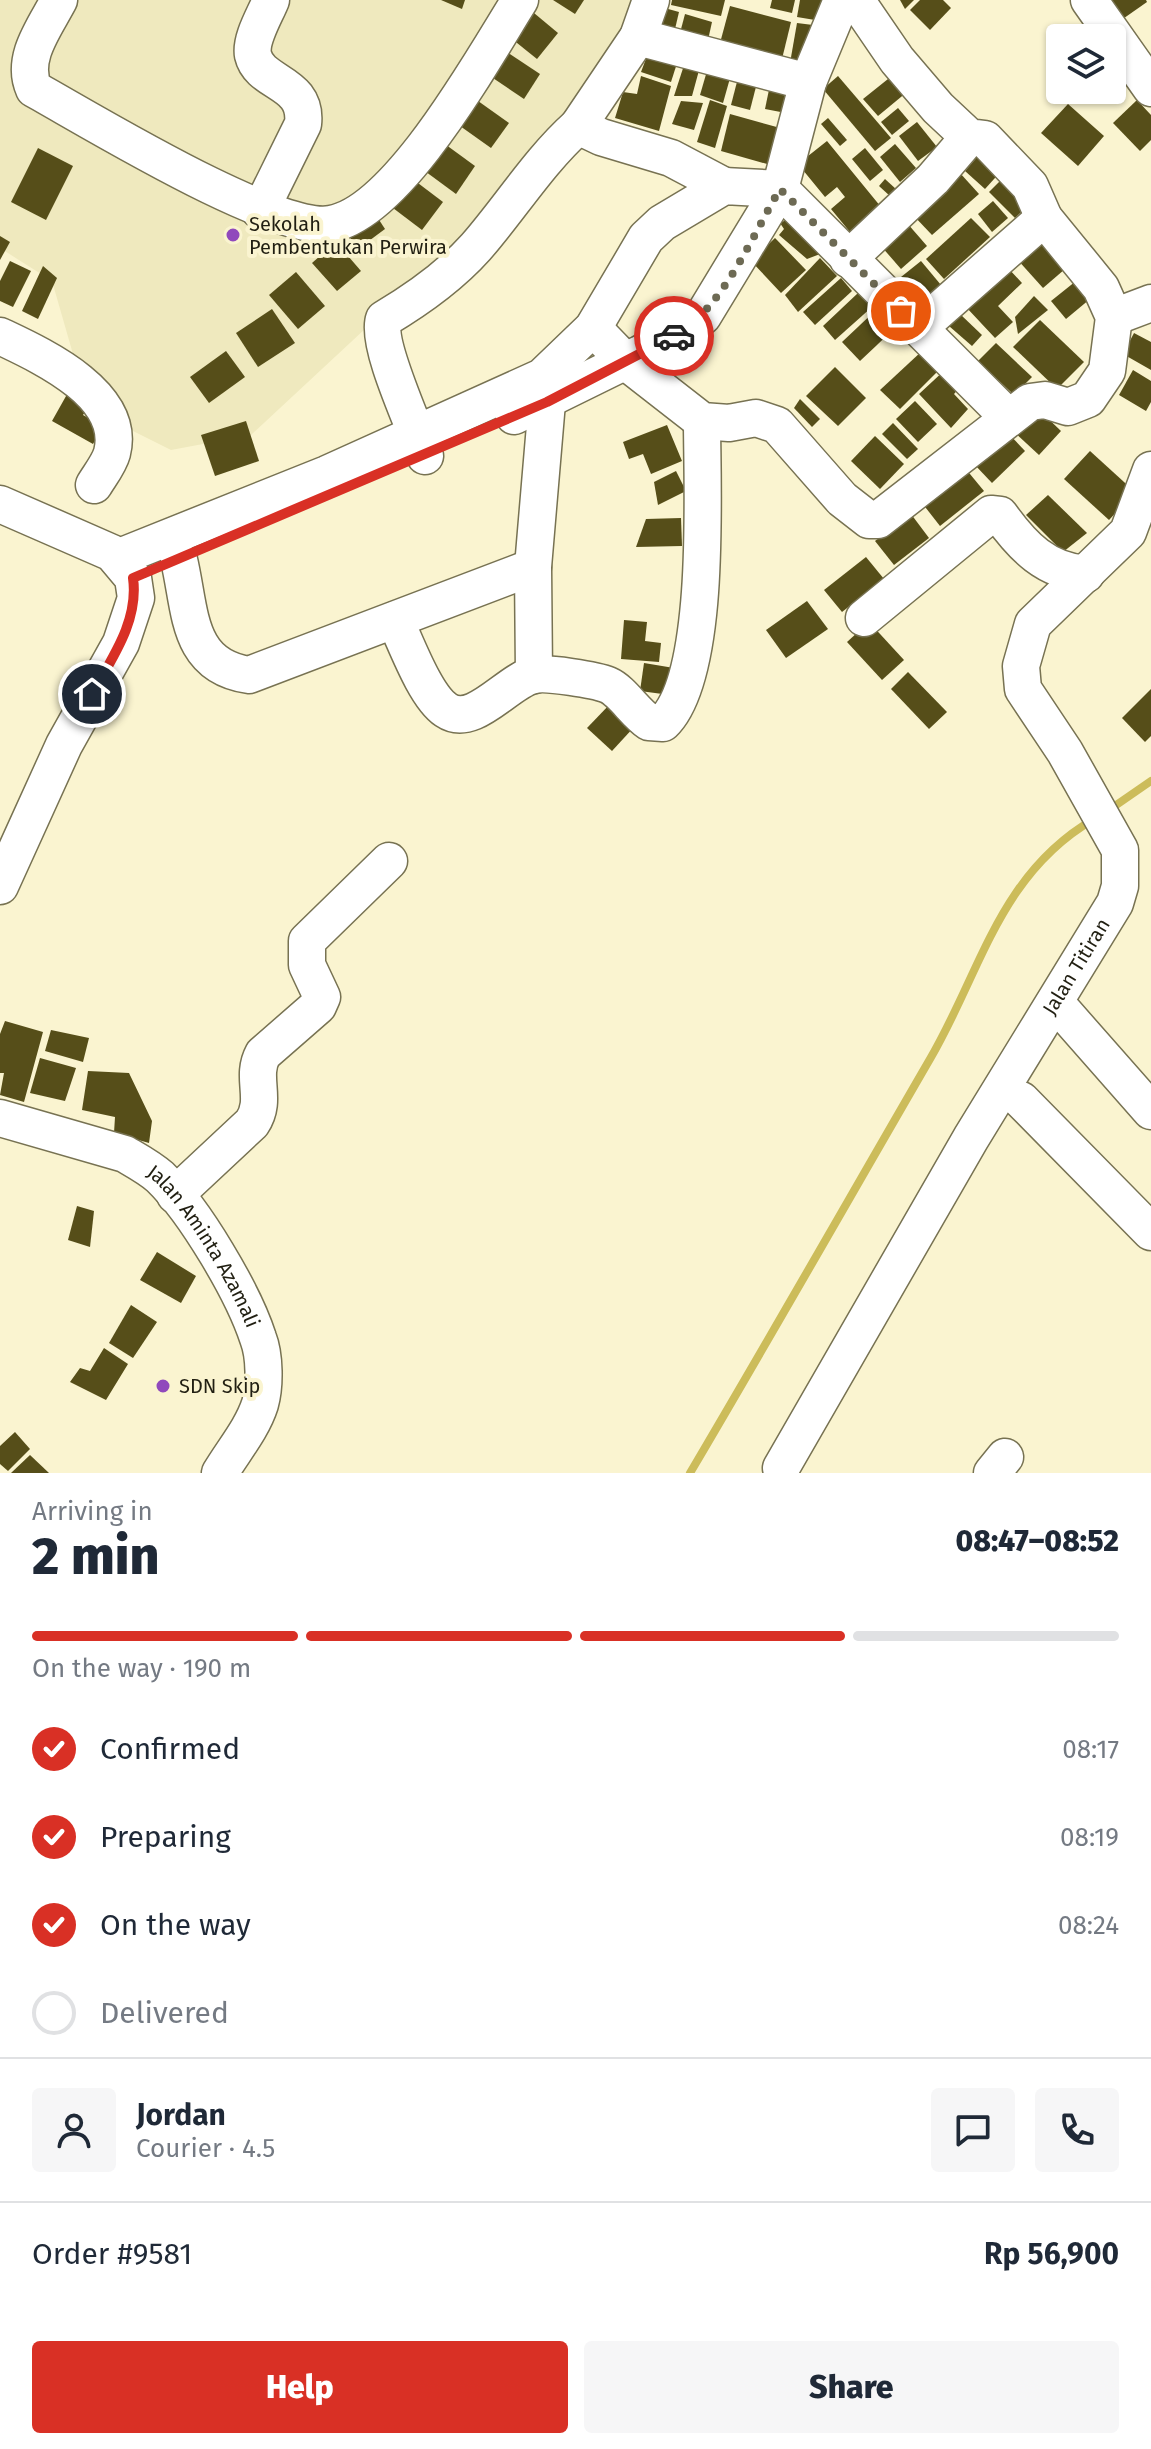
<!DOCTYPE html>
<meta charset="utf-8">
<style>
:root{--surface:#fff;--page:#f6f6f7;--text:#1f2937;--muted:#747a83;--line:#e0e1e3;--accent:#d93025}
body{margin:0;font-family:"Fira Sans",sans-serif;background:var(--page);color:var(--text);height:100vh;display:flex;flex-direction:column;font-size:30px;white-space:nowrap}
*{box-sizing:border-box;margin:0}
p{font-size:26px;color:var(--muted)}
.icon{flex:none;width:44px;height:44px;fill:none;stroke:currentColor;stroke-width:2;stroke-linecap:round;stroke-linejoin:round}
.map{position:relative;height:1473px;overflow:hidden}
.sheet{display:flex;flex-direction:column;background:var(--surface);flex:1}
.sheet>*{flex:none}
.tools{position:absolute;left:1046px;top:24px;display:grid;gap:16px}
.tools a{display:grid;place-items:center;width:80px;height:80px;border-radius:8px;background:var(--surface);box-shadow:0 2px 6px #0004;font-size:40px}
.pin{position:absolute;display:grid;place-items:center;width:68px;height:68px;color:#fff;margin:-34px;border:4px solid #fff;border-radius:50%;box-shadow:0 2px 8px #0007}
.courier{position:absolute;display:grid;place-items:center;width:80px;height:80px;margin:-40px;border:6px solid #d93025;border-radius:50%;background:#fff;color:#222;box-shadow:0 2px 10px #0007}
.head em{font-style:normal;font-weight:800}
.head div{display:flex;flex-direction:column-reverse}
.head{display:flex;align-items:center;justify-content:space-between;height:136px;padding:0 32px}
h1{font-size:52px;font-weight:800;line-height:60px}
.bar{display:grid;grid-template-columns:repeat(4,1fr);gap:12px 8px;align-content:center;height:96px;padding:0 32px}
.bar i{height:10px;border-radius:6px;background:var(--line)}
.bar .on{background:var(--accent)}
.bar p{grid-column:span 4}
.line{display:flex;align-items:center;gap:20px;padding:0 32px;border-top:2px solid var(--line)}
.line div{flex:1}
.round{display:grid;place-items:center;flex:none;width:84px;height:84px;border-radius:8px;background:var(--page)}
ol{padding:0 32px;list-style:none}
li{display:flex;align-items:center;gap:24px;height:88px}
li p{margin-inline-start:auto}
li .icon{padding:8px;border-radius:50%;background:var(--accent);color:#fff;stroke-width:4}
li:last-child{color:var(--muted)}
li i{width:44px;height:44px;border:4px solid var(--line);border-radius:50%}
.action{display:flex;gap:16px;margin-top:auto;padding:16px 32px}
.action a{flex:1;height:92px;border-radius:8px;background:var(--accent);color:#fff;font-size:32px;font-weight:800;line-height:92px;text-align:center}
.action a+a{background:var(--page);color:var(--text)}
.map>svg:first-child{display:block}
.built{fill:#efe9be}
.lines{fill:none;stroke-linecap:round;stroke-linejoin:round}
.stream{stroke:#ccbc5a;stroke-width:8}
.building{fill:#564e19}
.minor-casing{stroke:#777252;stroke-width:39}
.minor{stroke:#fff;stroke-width:36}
.done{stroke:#6d6a54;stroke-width:8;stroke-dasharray:0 14.4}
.route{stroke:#d93025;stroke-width:10}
.poi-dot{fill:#9049bc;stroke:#faf4d0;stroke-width:3}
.labels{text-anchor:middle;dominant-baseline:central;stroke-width:8;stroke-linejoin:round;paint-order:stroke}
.poi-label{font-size:20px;fill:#211f12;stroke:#faf4d0;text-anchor:start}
.street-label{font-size:20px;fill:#211f12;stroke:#faf4d0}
</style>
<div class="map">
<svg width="1151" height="1473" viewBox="0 0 1151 1473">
<rect width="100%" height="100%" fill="#faf4d0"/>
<polygon class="built" points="0,0 640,0 625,47 480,222 251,435 171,450 129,429 75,361 52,281 0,248"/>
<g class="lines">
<g class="stream">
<polyline points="1109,810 1151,781"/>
<path d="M690 1473C771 1336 850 1197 930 1059 981 972 999 874 1094 819"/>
</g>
</g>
<g class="building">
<polygon points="441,0 465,0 462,9"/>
<polygon points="553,0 584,0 575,14"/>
<polygon points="672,0 725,0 721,16 671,5"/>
<polygon points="772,0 795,0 792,13 770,8"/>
<polygon points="800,0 825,0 821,21 797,17"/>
<polygon points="900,0 914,0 905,9"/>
<polygon points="920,0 943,0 951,8 930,30 910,10"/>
<polygon points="1110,0 1146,0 1147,2 1117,23"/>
<polygon points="730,6 791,22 782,59 720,43"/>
<polygon points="661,7 679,12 675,29 656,25"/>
<polygon points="528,8 558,33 537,59 507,35"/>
<polygon points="685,14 712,22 708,40 680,33"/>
<polygon points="797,23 813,25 807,66 790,63"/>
<polygon points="650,48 679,57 671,82 641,72"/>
<polygon points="504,50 540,74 524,99 487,74"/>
<polygon points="686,59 701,63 692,96 674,96"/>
<polygon points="709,64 732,71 723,103 700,95"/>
<polygon points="739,74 758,79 750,110 731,105"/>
<polygon points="893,75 907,92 878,116 863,99"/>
<polygon points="641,76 671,86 659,131 615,118 623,92 637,94"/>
<polygon points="838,76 891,138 875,151 823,89"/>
<polygon points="771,80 798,86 791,114 765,109"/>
<polygon points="471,96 509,123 491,148 453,121"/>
<polygon points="710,100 727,106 715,148 697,142"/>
<polygon points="1137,100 1151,115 1151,140 1140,151 1113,123"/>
<polygon points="681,101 703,103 694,130 672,124"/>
<polygon points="1068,104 1104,136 1078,166 1041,133"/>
<polygon points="898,108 909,121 892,135 881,122"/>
<polygon points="730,114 784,129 774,166 721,151"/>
<polygon points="828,118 847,140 840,146 821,124"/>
<polygon points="917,122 937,147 918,161 899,136"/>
<polygon points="438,139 475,166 456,194 418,166"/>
<polygon points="827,141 881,207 850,232 831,209 845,197 837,187 825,197 798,164"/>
<polygon points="895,144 916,168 900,182 880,157"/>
<polygon points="38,148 73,166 46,220 11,202"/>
<polygon points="865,148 883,170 870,181 852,159"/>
<polygon points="983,150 1004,168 985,189 965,171"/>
<polygon points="960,173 979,194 932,235 913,215"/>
<polygon points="1006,175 1033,201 1015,218 989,192"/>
<polygon points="410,177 443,202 422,230 389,205"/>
<polygon points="885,179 897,190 891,197 879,186"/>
<polygon points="993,201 1008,218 992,232 978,214"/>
<polygon points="372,209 385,229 358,249 344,229"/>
<polygon points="790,218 828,251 807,259 779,235 784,229 780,223"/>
<polygon points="971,218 990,237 944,279 926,259"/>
<polygon points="907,223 927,246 901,269 881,246"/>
<polygon points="1045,233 1072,263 1043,288 1016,258"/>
<polygon points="0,236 10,242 0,260"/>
<polygon points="775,238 806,270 781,293 751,261"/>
<polygon points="336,242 361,271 337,291 312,263"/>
<polygon points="820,258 837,276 798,312 785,295"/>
<polygon points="10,261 31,271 13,307 0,301 0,281"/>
<polygon points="921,261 941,285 921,301 901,277"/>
<polygon points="43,266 57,278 38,319 22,311"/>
<polygon points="1008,268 1022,283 998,306 1013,322 995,338 966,307"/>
<polygon points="296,272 325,306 298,329 269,295"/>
<polygon points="1081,277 1096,294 1066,319 1051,301"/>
<polygon points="841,278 852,291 815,325 803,312"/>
<polygon points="858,293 872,307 835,340 823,326"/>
<polygon points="1034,296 1048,310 1018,334 1015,317"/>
<polygon points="272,309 295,343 258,367 236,333"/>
<polygon points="877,309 895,328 860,361 842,342"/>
<polygon points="960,314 982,335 972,346 949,326"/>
<polygon points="1040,320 1084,362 1057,389 1013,347"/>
<polygon points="1134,333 1151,342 1151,370 1123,354"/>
<polygon points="996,343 1032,377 1014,395 978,361"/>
<polygon points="226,351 245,377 209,403 190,377"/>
<polygon points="922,351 939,370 900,409 880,390"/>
<polygon points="835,367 866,398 838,426 806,396"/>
<polygon points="947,368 962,385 954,394 968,409 951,428 919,394"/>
<polygon points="1133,370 1151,381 1151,402 1146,411 1119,395"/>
<polygon points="70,389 92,401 83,415 103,426 93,444 52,421"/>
<polygon points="800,399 820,419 812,427 794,408"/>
<polygon points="915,401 937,424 918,442 896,419"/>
<polygon points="1036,407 1061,431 1039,455 1013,431"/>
<polygon points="246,421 259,461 215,476 201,435"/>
<polygon points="893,423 918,449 907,459 882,434"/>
<polygon points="667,425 682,461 651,474 643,454 629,459 623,442"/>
<polygon points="1007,432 1025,451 992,483 974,464"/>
<polygon points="875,436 904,464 880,489 851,461"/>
<polygon points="1090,451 1135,492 1109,520 1064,479"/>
<polygon points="965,468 984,491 940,526 922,503"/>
<polygon points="676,471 686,491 658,505 654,482"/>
<polygon points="1048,495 1087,533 1063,552 1026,515"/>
<polygon points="911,514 929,538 894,565 875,541"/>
<polygon points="681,518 682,546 636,547 646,519"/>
<polygon points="866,557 884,579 842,612 824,590"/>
<polygon points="807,601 828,629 786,658 766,630"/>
<polygon points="624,620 647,622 645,641 661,643 659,662 621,659"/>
<polygon points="869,622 904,660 882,680 847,642"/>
<polygon points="644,663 674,668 670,695 640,691"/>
<polygon points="908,672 947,712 929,729 891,689"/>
<polygon points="1151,689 1151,736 1145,742 1122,718"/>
<polygon points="611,703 635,726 612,751 587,728"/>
<polygon points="5,1021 43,1032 24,1102 0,1095 4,1073 0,1073 0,1034"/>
<polygon points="51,1030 89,1038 83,1062 45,1051"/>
<polygon points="40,1058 76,1068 65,1101 30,1093"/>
<polygon points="88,1071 129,1073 152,1121 149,1143 114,1133 115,1117 82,1110"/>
<polygon points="77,1206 94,1211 90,1247 68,1240"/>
<polygon points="157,1252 196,1276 181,1303 140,1280"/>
<polygon points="131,1305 157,1322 133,1358 109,1343"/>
<polygon points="104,1348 128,1364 106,1400 70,1382 80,1368 90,1371"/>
<polygon points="15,1432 30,1449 8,1471 0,1464 0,1446"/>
<polygon points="30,1455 49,1473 11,1473"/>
</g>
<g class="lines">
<defs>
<g id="minor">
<path d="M59 0C45 27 20 58 34 89 90 120 276 234 331 224 399 212 484 57 520 0"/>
<polyline points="651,0 638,37 578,126 601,137 671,158 724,186"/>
<polyline points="1089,0 1151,88"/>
<polyline points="638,37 808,82"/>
<path d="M260 211 303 124C308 81 260 85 253 55 250 39 265 15 271 0"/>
<polyline points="848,259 933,179 969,137"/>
<polyline points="1114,317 1151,303"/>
<polyline points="593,328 625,361 702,421 729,423 756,418 777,425 842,499 869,520 878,520 1030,402 1045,400 1068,407 1088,399 1107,371 1114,317 1101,288 1044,218 1030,186 985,139 969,137 938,108 897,60 856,0"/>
<polyline points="919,328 1044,218"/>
<path d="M0 336C40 355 127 394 112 453 109 464 100 475 94 485"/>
<polyline points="514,416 640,354 688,328 703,316 780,189 808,82 842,0"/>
<path d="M425 456C415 427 375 343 384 319 416 300 451 275 476 247 511 207 538 162 578 126"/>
<polyline points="0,504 112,553 133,578 136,598 121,643 64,745 0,886"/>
<polyline points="117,558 327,474 542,377 593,328 646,238 662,223 724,186 780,189 1009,418"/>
<path d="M179 560C191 610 186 666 249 675L533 567"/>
<path d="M864 618 991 514 1000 515C1023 547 1046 571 1086 574"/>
<path d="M395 620C406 643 425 696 446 710 474 729 508 680 534 675 546 672 596 680 608 685 622 691 635 713 649 722L663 723C712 676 702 488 702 421"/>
<polyline points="534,675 533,567 547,402 543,381"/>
<polyline points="1055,1002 1151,1111"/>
<polyline points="1021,1100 1151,1232"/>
<path id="s1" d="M0 1118 125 1154C137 1161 150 1168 160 1177 195 1211 243 1292 258 1338 265 1356 265 1386 260 1404 252 1429 233 1451 220 1473"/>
<path d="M175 1195 252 1123C268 1099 250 1078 263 1054L318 1006 322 997 307 965V941L389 861"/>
<path id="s2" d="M781 1468 971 1138 1115 903 1120 886V850L1065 752 1023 689 1021 666 1033 624 1128 532 1151 470"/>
<polyline points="992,1473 1005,1457"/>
</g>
</defs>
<use href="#minor" class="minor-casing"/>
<use href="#minor" class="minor"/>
</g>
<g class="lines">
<path class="done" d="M674 336C723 309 752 236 780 189L901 311"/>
<path class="route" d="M92 694C112 658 139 621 133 578L547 402 674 336"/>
</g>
<g class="poi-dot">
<circle cx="233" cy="235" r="8"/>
<circle cx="163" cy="1386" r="8"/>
</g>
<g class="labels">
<g class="poi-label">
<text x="249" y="224">Sekolah<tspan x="249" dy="23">Pembentukan Perwira</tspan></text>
<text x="179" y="1386">SDN Skip</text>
</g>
<g class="street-label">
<text stroke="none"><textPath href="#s2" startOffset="582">Jalan Titiran</textPath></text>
<text stroke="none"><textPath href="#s1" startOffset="254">Jalan Aminta Azamali</textPath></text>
</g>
</g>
</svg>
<div class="tools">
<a><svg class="icon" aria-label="layers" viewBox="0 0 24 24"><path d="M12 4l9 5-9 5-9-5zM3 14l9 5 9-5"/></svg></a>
</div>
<div class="pin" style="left:901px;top:311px;background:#ea580c"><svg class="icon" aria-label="bag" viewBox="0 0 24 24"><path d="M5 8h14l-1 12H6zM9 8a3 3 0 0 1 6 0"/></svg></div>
<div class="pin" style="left:92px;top:694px;background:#1f2937"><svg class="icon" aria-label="home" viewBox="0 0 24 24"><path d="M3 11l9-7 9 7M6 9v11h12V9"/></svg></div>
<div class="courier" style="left:674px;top:336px"><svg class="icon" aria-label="car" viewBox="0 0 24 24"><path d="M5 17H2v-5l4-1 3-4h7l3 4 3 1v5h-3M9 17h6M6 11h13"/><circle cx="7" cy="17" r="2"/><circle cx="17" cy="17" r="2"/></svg></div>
</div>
<section class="sheet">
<div class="head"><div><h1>2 min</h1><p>Arriving in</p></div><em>08:47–08:52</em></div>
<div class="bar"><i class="on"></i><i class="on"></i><i class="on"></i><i></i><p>On the way · 190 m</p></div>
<ol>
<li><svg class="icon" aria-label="check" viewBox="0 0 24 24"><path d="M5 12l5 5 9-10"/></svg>Confirmed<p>08:17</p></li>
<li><svg class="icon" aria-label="check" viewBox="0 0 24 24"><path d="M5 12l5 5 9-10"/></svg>Preparing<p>08:19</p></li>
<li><svg class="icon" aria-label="check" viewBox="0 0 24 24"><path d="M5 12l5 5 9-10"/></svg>On the way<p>08:24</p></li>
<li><i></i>Delivered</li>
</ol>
<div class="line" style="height:144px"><a class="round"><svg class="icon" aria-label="person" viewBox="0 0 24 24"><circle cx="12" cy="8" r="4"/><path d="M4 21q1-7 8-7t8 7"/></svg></a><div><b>Jordan</b><p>Courier · 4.5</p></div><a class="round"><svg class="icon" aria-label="chat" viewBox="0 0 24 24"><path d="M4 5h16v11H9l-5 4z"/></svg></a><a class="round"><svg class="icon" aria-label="phone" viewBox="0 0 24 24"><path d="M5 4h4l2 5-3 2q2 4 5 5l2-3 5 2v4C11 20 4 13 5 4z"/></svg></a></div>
<div class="line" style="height:104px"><div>Order #9581</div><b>Rp 56,900</b></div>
<div class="action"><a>Help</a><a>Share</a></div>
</section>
